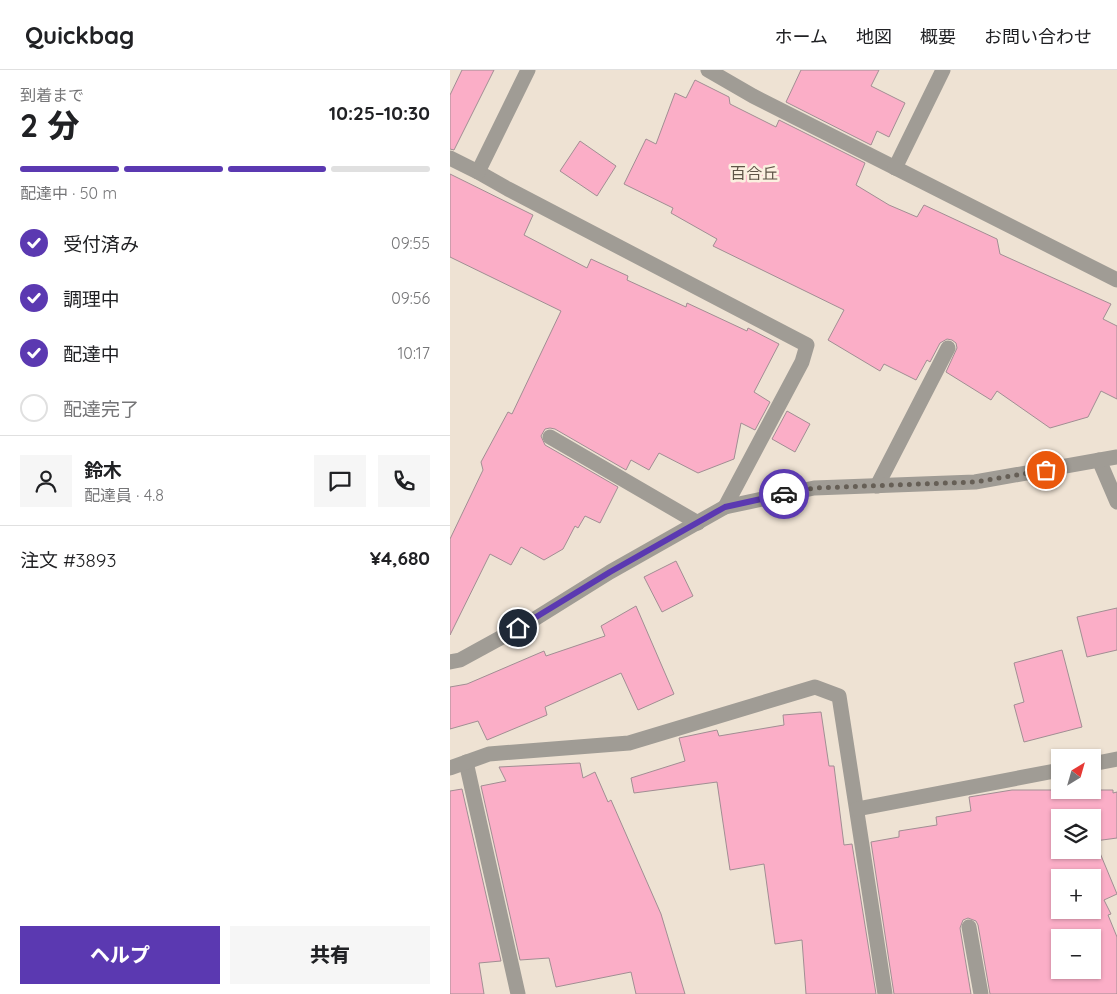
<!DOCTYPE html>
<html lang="ja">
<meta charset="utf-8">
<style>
:root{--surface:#fff;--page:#f6f6f6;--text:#202124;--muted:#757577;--line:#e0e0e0;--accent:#5b39b1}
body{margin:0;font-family:Quicksand,"Noto Sans JP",sans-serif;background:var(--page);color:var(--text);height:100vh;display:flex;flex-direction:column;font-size:19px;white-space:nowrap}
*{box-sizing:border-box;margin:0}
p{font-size:16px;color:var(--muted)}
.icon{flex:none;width:28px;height:28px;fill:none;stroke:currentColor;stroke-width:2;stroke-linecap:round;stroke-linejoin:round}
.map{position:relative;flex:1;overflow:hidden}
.sheet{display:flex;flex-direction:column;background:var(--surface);width:450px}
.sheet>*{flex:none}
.needle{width:32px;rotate:37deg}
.tools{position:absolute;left:601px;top:679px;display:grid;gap:10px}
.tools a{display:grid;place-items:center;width:50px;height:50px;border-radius:0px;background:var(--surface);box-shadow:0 1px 4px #0004;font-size:25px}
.pin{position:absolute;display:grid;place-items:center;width:42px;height:42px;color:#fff;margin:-21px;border:2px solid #fff;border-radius:50%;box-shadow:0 1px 5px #0007}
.courier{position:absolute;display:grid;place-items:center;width:50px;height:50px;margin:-25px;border:4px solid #5b39b1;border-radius:50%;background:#fff;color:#222;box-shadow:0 1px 6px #0007}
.overview em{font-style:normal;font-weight:800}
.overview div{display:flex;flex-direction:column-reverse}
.overview{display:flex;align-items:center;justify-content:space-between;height:85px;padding:0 20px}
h1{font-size:32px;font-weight:800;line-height:38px}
.bar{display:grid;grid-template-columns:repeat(4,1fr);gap:8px 5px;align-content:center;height:60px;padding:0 20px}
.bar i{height:6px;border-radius:4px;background:var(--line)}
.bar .current{background:var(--accent)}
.bar p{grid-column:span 4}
.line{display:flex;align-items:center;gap:12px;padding:0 20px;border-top:1px solid var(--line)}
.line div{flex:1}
.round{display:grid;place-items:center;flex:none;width:52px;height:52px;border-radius:0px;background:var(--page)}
ol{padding:0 20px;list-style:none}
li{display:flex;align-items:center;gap:15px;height:55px}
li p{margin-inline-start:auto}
li .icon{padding:5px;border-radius:50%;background:var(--accent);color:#fff;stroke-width:4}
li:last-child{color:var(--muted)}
li i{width:28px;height:28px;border:2px solid var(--line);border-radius:50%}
.cta{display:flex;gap:10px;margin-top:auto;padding:10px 20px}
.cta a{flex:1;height:58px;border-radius:0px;background:var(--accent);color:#fff;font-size:20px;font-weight:800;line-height:58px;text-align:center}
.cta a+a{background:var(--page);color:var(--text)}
header{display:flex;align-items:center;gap:30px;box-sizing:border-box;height:70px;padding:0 25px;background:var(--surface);border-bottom:1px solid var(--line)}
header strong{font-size:24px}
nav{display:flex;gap:28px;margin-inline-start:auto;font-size:18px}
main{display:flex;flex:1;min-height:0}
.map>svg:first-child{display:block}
.building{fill:#fbaec7;stroke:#a18e93;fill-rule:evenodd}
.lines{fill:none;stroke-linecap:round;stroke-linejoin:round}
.minor{stroke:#a09c95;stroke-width:15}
.done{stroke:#665f56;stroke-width:5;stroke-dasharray:0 9}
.route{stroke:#5b39b1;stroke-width:6}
.labels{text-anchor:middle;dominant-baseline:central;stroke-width:5;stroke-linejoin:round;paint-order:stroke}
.neighbourhood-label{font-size:16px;fill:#5e5447;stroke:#fbf0e0}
</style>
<header>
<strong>Quickbag</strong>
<nav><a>ホーム</a><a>地図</a><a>概要</a><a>お問い合わせ</a></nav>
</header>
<main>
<section class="sheet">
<div class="overview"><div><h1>2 分</h1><p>到着まで</p></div><em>10:25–10:30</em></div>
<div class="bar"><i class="current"></i><i class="current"></i><i class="current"></i><i></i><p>配達中 · 50 m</p></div>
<ol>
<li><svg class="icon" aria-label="check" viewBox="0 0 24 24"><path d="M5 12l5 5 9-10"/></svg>受付済み<p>09:55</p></li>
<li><svg class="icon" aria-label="check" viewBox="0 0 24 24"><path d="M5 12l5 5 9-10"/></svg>調理中<p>09:56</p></li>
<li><svg class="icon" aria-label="check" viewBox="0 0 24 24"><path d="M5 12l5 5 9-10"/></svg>配達中<p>10:17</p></li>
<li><i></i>配達完了</li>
</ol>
<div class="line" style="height:90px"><a class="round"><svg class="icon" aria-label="person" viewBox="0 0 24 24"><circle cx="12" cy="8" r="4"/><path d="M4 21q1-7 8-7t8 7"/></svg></a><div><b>鈴木</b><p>配達員 · 4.8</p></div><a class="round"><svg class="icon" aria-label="chat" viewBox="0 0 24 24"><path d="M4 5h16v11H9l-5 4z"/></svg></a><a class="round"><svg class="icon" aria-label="phone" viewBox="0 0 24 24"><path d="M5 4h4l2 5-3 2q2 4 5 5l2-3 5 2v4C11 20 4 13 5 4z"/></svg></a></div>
<div class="line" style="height:65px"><div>注文 #3893</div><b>¥4,680</b></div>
<div class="cta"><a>ヘルプ</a><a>共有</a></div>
</section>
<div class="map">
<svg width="667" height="924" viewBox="0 0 667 924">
<rect width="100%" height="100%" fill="#eee2d3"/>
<g class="building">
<polygon points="12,0 44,0 4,80 0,79 0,25"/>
<polygon points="351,0 429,0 421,16 455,33 439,67 427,61 421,75 336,32"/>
<polygon points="245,10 279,27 280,34 326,57 329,50 415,93 406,115 439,135 467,147 474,135 547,169 550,184 661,234 653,249 667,256 667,329 651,321 638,347 600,358 547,321 541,330 496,302 507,278 506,273 502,270 497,269 490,273 480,292 477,290 466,310 434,294 430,301 378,270 394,240 263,176 267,169 221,143 223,138 174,114 196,69 206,74 225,23 236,28"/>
<polygon points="130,71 166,96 147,126 110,101"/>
<polygon points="0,104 83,145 74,165 137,198 141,189 178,206 177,210 236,237 237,233 297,261 298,258 329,274 304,322 320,332 305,360 291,353 284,389 248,403 209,383 199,400 181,390 176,400 105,359 100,358 95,359 91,366 95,375 168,417 150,453 135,446 128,458 125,456 113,479 94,490 71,477 61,495 40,484 0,565 0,469 33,400 31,392 58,342 62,344 111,241 0,187"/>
<polygon points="337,341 360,354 345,382 322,369"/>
<polygon points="226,491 243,526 212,542 194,507"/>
<polygon points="186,536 224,624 188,640 171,603 95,637 97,645 37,670 28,651 0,659 0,617 17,614 94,581 96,586 155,566 151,556"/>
<polygon points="667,538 667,580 637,587 627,547"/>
<polygon points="612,580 632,657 574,672 564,635 574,632 564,593"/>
<polygon points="371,642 379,696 384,696 394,775 402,774 426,924 356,924 352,870 325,874 314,794 280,800 267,712 184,723 181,708 235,691 229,668 267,660 269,666 334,655 333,645"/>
<polygon points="130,693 133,708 145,702 158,732 161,730 211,844 235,924 186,924 181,902 106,917 99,888 70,890 31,716 56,711 49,697"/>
<polygon points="12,719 51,891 29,893 34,924 0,924 0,721"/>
<path d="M562 720H663V723L667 722V768L645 771 667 824 654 830 661 844 658 845 667 867V924H540L528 855 526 851 518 848 513 850 510 858 521 924H444L421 772 449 767V761L487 755 486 747 521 741 519 727ZM610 748H642V780H610ZM610 808H642V840H610ZM610 868H642V900H610Z"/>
</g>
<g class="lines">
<g class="minor">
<polyline points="78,0 28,102 58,119 357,275 352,292 275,437"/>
<polyline points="258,0 303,26 667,210"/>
<polyline points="0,88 28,102"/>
<polyline points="445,98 493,0"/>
<polyline points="100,367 248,453"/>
<polyline points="649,390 667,432"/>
<polyline points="427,416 498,278"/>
<polyline points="0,592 10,590 83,550 160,502 275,437 364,418 525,412 667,387"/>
<polyline points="16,692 68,924"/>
<polyline points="642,694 667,689"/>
<polyline points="0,698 39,684 179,673 365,617 389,626 435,924"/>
<polyline points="407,739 610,700"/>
<polyline points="519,857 531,924"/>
</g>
</g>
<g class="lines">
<polyline class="done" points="334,424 364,418 525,412 596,400"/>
<polyline class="route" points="68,558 160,502 275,437 334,424"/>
</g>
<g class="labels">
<g class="neighbourhood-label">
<text x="304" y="103">百合丘</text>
</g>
</g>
</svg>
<div class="tools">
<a><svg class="needle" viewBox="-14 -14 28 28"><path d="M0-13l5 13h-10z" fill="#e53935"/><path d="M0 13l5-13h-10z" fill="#757577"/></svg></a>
<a><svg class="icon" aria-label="layers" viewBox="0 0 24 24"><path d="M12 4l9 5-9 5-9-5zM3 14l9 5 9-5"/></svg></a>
<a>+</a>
<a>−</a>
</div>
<div class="pin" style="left:596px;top:400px;background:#ea580c"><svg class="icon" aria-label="bag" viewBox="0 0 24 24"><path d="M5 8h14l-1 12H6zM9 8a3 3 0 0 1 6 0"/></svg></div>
<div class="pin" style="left:68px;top:558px;background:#1f2937"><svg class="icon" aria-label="home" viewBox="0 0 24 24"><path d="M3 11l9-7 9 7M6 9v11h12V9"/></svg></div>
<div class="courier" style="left:334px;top:424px"><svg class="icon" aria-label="car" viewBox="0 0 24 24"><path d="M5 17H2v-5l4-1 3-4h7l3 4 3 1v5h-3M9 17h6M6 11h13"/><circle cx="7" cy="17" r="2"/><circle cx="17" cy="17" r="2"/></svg></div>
</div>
</main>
